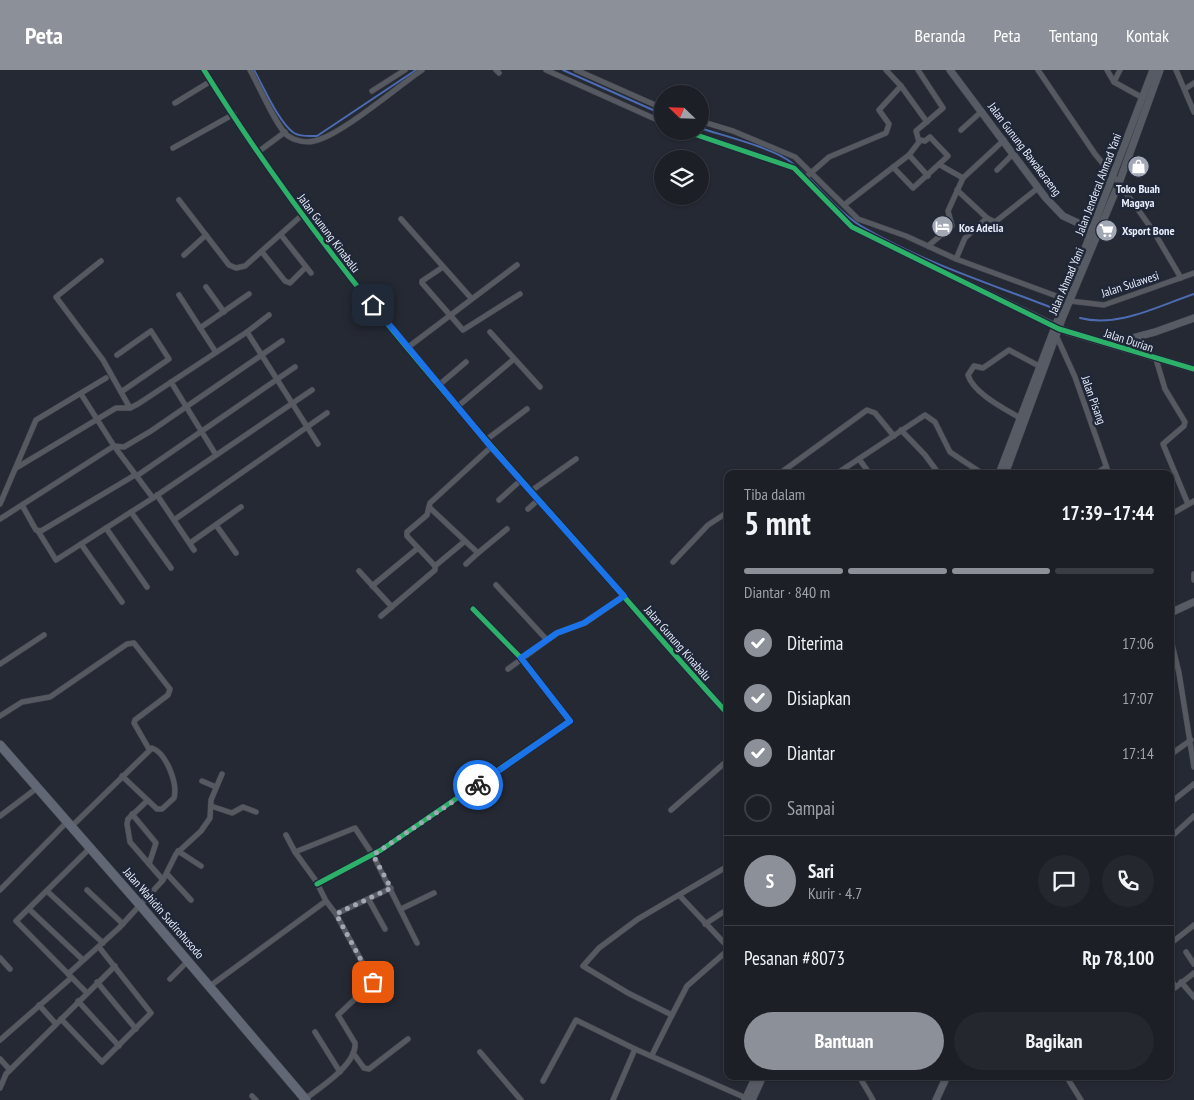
<!DOCTYPE html>
<html lang="id">
<meta charset="utf-8">
<style>
:root{--surface:#1c1f26;--page:#25272e;--text:#f1f3f6;--muted:#a0a2a7;--line:#3a3d43;--accent:#8c9099}
body{margin:0;font-family:"PT Sans Narrow",sans-serif;background:var(--page);color:var(--text);height:100vh;display:flex;flex-direction:column;font-size:19px;white-space:nowrap}
*{box-sizing:border-box;margin:0}
p{font-size:16px;color:var(--muted)}
.icon{flex:none;width:28px;height:28px;fill:none;stroke:currentColor;stroke-width:2;stroke-linecap:round;stroke-linejoin:round}
.map{position:relative;flex:1;overflow:hidden}
.sheet{position:absolute;left:724px;top:400px;width:450px;height:610px;display:flex;flex-direction:column;background:var(--surface);border-radius:10px;box-shadow:0 1px 4px #0004,0 0 0 1px var(--line)}
.sheet>*{flex:none}
.needle{width:32px;rotate:293deg}
.fabs{position:absolute;left:654px;top:15px;display:grid;gap:10px}
.fabs a{display:grid;place-items:center;width:55px;height:55px;border-radius:50%;background:var(--surface);box-shadow:0 1px 4px #0004,0 0 0 1px var(--line);font-size:25px}
.pin{position:absolute;display:grid;place-items:center;width:42px;height:42px;color:#fff;margin:-21px;border-radius:10px;box-shadow:0 2px 8px #0006}
.courier{position:absolute;display:grid;place-items:center;width:50px;height:50px;margin:-25px;border:4px solid #1a73e8;border-radius:50%;background:#fff;color:#222;box-shadow:0 1px 6px #0007}
.headline em{font-style:normal;font-weight:600}
.headline div{display:flex;flex-direction:column-reverse}
.headline{display:flex;align-items:center;justify-content:space-between;height:85px;padding:0 20px}
h1{font-size:32px;font-weight:600;line-height:38px}
.bar{display:grid;grid-template-columns:repeat(4,1fr);gap:8px 5px;align-content:center;height:60px;padding:0 20px}
.bar i{height:6px;border-radius:4px;background:var(--line)}
.bar .selected{background:var(--accent)}
.bar p{grid-column:span 4}
.line{display:flex;align-items:center;gap:12px;padding:0 20px;border-top:1px solid var(--line)}
.line div{flex:1}
.round{display:grid;place-items:center;flex:none;width:52px;height:52px;border-radius:26px;background:var(--page)}
ol{padding:0 20px;list-style:none}
li{display:flex;align-items:center;gap:15px;height:55px}
li p{margin-inline-start:auto}
li .icon{padding:5px;border-radius:50%;background:var(--accent);color:#fff;stroke-width:4}
li:last-child{color:var(--muted)}
li i{width:28px;height:28px;border:2px solid var(--line);border-radius:50%}
.primary-button{display:flex;gap:10px;margin-top:auto;padding:10px 20px}
.primary-button a{flex:1;height:58px;border-radius:30px;background:var(--accent);color:#fff;font-size:20px;font-weight:600;line-height:58px;text-align:center}
.primary-button a+a{background:var(--page);color:var(--text)}
header{display:flex;align-items:center;gap:30px;box-sizing:border-box;height:70px;padding:0 25px;background:var(--accent);color:#fff}
header strong{font-size:24px}
nav{display:flex;gap:28px;margin-inline-start:auto;font-size:18px}
.map>svg:first-child{display:block}
.lines{fill:none;stroke-linecap:round;stroke-linejoin:round}
.stream{stroke:#4c6bb1;stroke-width:2}
.street-casing{stroke:#42464f;stroke-width:6}
.secondary-casing{stroke:#42464f;stroke-width:8}
.highway-casing{stroke:#42464f;stroke-width:10}
.street{stroke:#565960;stroke-width:5}
.secondary{stroke:#575b64;stroke-width:7}
.highway{stroke:#616774;stroke-width:9}
.cycleway-casing{stroke:#1f2739;stroke-width:8}
.cycleway{stroke:#2db169;stroke-width:5}
.done{stroke:#a2a8b3;stroke-width:5;stroke-dasharray:0 9}
.route{stroke:#1a73e8;stroke-width:6}
.labels{text-anchor:middle;dominant-baseline:central;stroke-width:5;stroke-linejoin:round;paint-order:stroke}
.street-label{font-size:12px;fill:#e6ecf8;stroke:#1f2739}
.poi-label{font-size:12px;font-weight:bold;fill:#e6ecf8;stroke:#1f2739;text-anchor:start}
</style>
<header>
<strong>Peta</strong>
<nav><a>Beranda</a><a>Peta</a><a>Tentang</a><a>Kontak</a></nav>
</header>
<div class="map">
<svg width="1194" height="1030" viewBox="0 0 1194 1030">
<rect width="100%" height="100%" fill="#252933"/>
<g class="lines">
<g class="stream">
<path d="M254 0C263 16 279 53 294 63 301 67 309 66 317 66L416 0"/>
<polyline points="563,0 662,44"/>
<path d="M700 58C724 66 774 78 792 93 818 113 837 143 866 159 925 193 991 214 1055 239"/>
<path d="M1080 248C1118 258 1158 236 1194 224"/>
</g>
<defs>
<g id="street">
<path d="M204 0C306 165 433 312 562 456 617 518 671 582 728 644"/>
<path d="M250 0C258 14 277 58 288 66 295 71 306 73 314 71 340 66 397 17 422 0"/>
<polyline points="496,0 499,3"/>
<polyline points="546,0 662,52"/>
<polyline points="576,0 662,38"/>
<polyline points="918,0 943,38 916,61 919,72 909,85 928,106"/>
<polyline points="1038,0 1095,84 1119,113 1154,162 1181,208"/>
<polyline points="1107,0 1114,12 1143,28"/>
<polyline points="1176,0 1194,42"/>
<polyline points="1114,12 1120,0"/>
<polyline points="901,16 927,52"/>
<polyline points="1185,19 1194,13"/>
<polyline points="372,21 405,0"/>
<polyline points="175,33 211,11"/>
<polyline points="700,51 733,61 795,87 858,149 906,166 956,189 1070,231 1104,235 1194,203"/>
<polyline points="961,60 982,41"/>
<polyline points="685,61 794,98 852,157 1055,255"/>
<polyline points="173,78 234,44"/>
<polyline points="258,82 285,62"/>
<polyline points="940,95 963,108"/>
<polyline points="893,97 913,118 948,86 930,67 925,71 920,70"/>
<polyline points="997,100 1013,84"/>
<polyline points="804,109 829,87 886,63 889,54 879,40 901,16 886,0"/>
<polyline points="957,120 987,148"/>
<polyline points="179,130 229,195 236,198 245,196 301,146"/>
<polyline points="844,135 909,85"/>
<polyline points="401,149 471,228"/>
<polyline points="281,165 311,203"/>
<polyline points="928,176 952,156 948,141 963,108 1004,70"/>
<polyline points="262,182 285,211 290,213 306,197"/>
<polyline points="184,185 206,165"/>
<polyline points="956,189 965,168 987,148 995,152 1038,118"/>
<polyline points="101,191 56,227 103,290 130,338"/>
<polyline points="443,197 422,211 422,213 463,260 520,224"/>
<polyline points="206,217 224,242"/>
<polyline points="179,225 215,281"/>
<polyline points="200,258 249,224"/>
<polyline points="247,262 269,245"/>
<polyline points="490,262 540,317"/>
<polyline points="1056,265 1075,307 1109,404"/>
<polyline points="407,278 517,195"/>
<polyline points="117,285 151,261 169,289 121,322"/>
<polyline points="1156,289 1165,319 1185,352 1184,356 1163,374 1188,434"/>
<polyline points="171,312 216,385"/>
<polyline points="439,315 466,292"/>
<polyline points="81,324 114,376 153,428"/>
<polyline points="457,337 514,289"/>
<path d="M1020 348C1005 339 973 323 968 305L974 296 983 298 1009 280 1039 296"/>
<polyline points="901,360 925,385 939,404"/>
<polyline points="486,370 527,339"/>
<polyline points="859,389 870,404"/>
<polyline points="16,398 116,338 130,338 138,334 247,262 318,374"/>
<polyline points="779,404 867,340 875,343 894,366"/>
<polyline points="836,404 925,345 935,352 950,382 983,404"/>
<polyline points="1095,404 1106,397"/>
<polyline points="138,405 295,297"/>
<polyline points="531,421 576,389"/>
<polyline points="157,425 194,480"/>
<polyline points="499,430 521,410"/>
<polyline points="0,434 36,350 106,308"/>
<polyline points="22,435 36,460 41,461 135,405"/>
<polyline points="429,437 478,483 466,494"/>
<polyline points="528,439 538,430"/>
<polyline points="131,442 171,498"/>
<polyline points="1170,445 1194,431"/>
<polyline points="0,449 114,376 124,377 151,361 282,271"/>
<polyline points="174,450 327,343"/>
<polyline points="216,455 236,483"/>
<polyline points="106,458 147,517"/>
<polyline points="38,461 56,490 153,428 312,320"/>
<polyline points="190,473 241,437"/>
<polyline points="81,474 122,532"/>
<polyline points="478,483 507,459"/>
<polyline points="673,492 708,455 728,442"/>
<polyline points="435,496 465,471"/>
<polyline points="359,501 392,537"/>
<polyline points="1194,504 1194,510"/>
<polyline points="496,515 547,570"/>
<polyline points="372,516 418,478"/>
<polyline points="381,546 435,500 435,496 407,466 407,462 427,445 430,433 491,377"/>
<polyline points="1170,566 1179,603 1194,697"/>
<polyline points="0,594 44,565"/>
<polyline points="508,599 557,563 585,553 624,526"/>
<polyline points="0,646 22,632 50,627 127,574 134,573 170,619 168,625 135,650 134,653 149,679"/>
<polyline points="1170,685 1191,670"/>
<polyline points="202,711 216,717"/>
<polyline points="1170,733 1194,714"/>
<polyline points="211,736 232,743 243,737 256,742"/>
<polyline points="671,740 728,690"/>
<polyline points="132,744 156,773 149,794"/>
<polyline points="0,746 37,718"/>
<path d="M71 757 152 678C166 683 178 713 174 728L162 739H157L122 706"/>
<polyline points="286,765 295,782"/>
<polyline points="1170,768 1194,746"/>
<polyline points="178,781 201,796"/>
<polyline points="167,804 191,830"/>
<polyline points="163,810 176,784 201,761 210,748 211,730 222,704"/>
<polyline points="317,814 381,780 570,651 521,588 473,539"/>
<polyline points="0,820 67,752"/>
<polyline points="87,820 123,854"/>
<polyline points="47,821 103,873"/>
<polyline points="680,826 728,877"/>
<polyline points="369,830 385,859"/>
<polyline points="326,831 316,811 295,782 355,758 373,785 417,873"/>
<polyline points="29,839 83,890"/>
<polyline points="401,839 434,823"/>
<polyline points="705,854 728,839"/>
<polyline points="1170,874 1194,855"/>
<polyline points="1186,882 1194,894"/>
<polyline points="0,888 10,899"/>
<polyline points="68,904 119,858 163,810 130,772 127,754 128,749 147,731"/>
<polyline points="170,909 188,891"/>
<polyline points="1170,909 1176,917 1170,921"/>
<polyline points="97,912 136,959"/>
<polyline points="1181,912 1194,927"/>
<polyline points="210,916 326,831 336,844 391,818"/>
<polyline points="1176,917 1194,903"/>
<polyline points="86,922 16,851 90,778"/>
<polyline points="78,931 119,976"/>
<polyline points="39,935 56,954"/>
<polyline points="672,945 687,916 728,880"/>
<polyline points="61,949 102,992 151,943 99,877"/>
<polyline points="315,962 340,1002"/>
<polyline points="0,970 71,908"/>
<polyline points="480,982 521,1030"/>
<polyline points="353,983 364,998 369,999 408,969"/>
<polyline points="652,985 672,945 628,923 583,896 599,878 638,849 728,796"/>
<polyline points="0,989 10,1000"/>
<polyline points="859,1006 873,1030"/>
<polyline points="1066,1006 1081,1030"/>
<polyline points="543,1011 576,950 635,979"/>
<polyline points="0,1018 6,1004 115,896"/>
<polyline points="252,1026 256,1030"/>
<path d="M305 1029C321 1017 357 994 355 973L338 945 373 912 336 844"/>
<polyline points="613,1030 635,979 746,1028"/>
</g>
<g id="secondary">
<polyline points="950,0 1045,127 1063,146 1093,160"/>
<polyline points="1056,257 1068,262 1194,299"/>
<polyline points="1110,274 1155,262 1194,248"/>
<polyline points="999,404 1153,0"/>
<polyline points="1005,404 1062,249 1119,113 1160,0"/>
<polyline points="1170,543 1194,532"/>
<polyline points="745,1030 756,1006"/>
<polyline points="752,1030 763,1006"/>
<polyline points="936,1030 947,1006"/>
</g>
<polyline id="highway" points="0,675 140,835 306,1030"/>
</defs>
<use href="#street" class="street-casing"/>
<use href="#secondary" class="secondary-casing"/>
<use href="#highway" class="highway-casing"/>
<use href="#street" class="street"/>
<use href="#secondary" class="secondary"/>
<use href="#highway" class="highway"/>
<defs>
<g id="cycleway">
<path d="M204 0C306 165 433 312 562 456 617 518 671 582 728 644"/>
<polyline points="685,61 794,98 852,157 1059,259 1194,299"/>
<polyline points="317,814 381,780 570,651 521,588 473,539"/>
</g>
</defs>
<use href="#cycleway" class="cycleway-casing"/>
<use href="#cycleway" class="cycleway"/>
</g>
<g class="lines">
<polyline class="done" points="373,912 336,844 391,818 373,785 478,715"/>
<polyline class="route" points="373,235 491,377 624,526 584,553 557,563 521,588 570,651 478,715"/>
</g>
<defs>
<symbol id="shop-disc" viewBox="-11 -11 22 22"><circle r="9.5" fill="#a2a8b3" stroke="#1f2739"/><path d="M-5-2.5h2.3a2.7 3.5 0 0 1 5.4 0H5L5.5 6h-11ZM-1.5-2.5h3a1.5 2.3 0 0 0-3 0Z" fill="#fff"/></symbol>
<symbol id="hotel-disc" viewBox="-11 -11 22 22"><circle r="9.5" fill="#a2a8b3" stroke="#1f2739"/><path d="M-6-4.5h1.5V1H6V5H4.5V3h-9V5H-6ZM-4 0a1.8 1.8 0 1 1 3.6 0ZM.5 0V-2.5h3Q6-2.5 6 0Z" fill="#fff"/></symbol>
<symbol id="supermarket-disc" viewBox="-11 -11 22 22"><circle r="9.5" fill="#a2a8b3" stroke="#1f2739"/><path d="M-6-5.5h2.5l.6 2H6L4.5 2H-2.5L-4.4-4H-6ZM-1.5 3.2a1.3 1.3 0 1 0 .1 0ZM3 3.2a1.3 1.3 0 1 0 .1 0Z" fill="#fff"/></symbol>
</defs>
<g fill-rule="evenodd">
<use href="#shop-disc" x="1126" y="84" width="25" height="25"/>
<use href="#hotel-disc" x="930" y="144" width="25" height="25"/>
<use href="#supermarket-disc" x="1094" y="148" width="25" height="25"/>
</g>
<g class="labels">
<g class="street-label">
<text transform="translate(1025 79) rotate(53)">Jalan Gunung Bawakaraeng</text>
<text transform="translate(1098 114) rotate(-69)">Jalan Jenderal Ahmad Yani</text>
<text transform="translate(329 163) rotate(53)">Jalan Gunung Kinabalu</text>
<text transform="translate(1066 211) rotate(-67)">Jalan Ahmad Yani</text>
<text transform="translate(1130 214) rotate(-18)">Jalan Sulawesi</text>
<text transform="translate(1129 270) rotate(18)">Jalan Durian</text>
<text transform="translate(1094 330) rotate(70)">Jalan Pisang</text>
<text transform="translate(678 573) rotate(49)">Jalan Gunung Kinabalu</text>
<text transform="translate(164 843) rotate(49)">Jalan Wahidin Sudirohusodo</text>
</g>
<g class="poi-label">
<text x="1138" y="118" text-anchor="middle">Toko Buah<tspan x="1138" dy="14">Magaya</tspan></text>
<text x="959" y="157">Kos Adelia</text>
<text x="1122" y="160">Xsport Bone</text>
</g>
</g>
</svg>
<div class="fabs">
<a><svg class="needle" viewBox="-14 -14 28 28"><path d="M0-13l5 13h-10z" fill="#e53935"/><path d="M0 13l5-13h-10z" fill="#a0a2a7"/></svg></a>
<a><svg class="icon" aria-label="layers" viewBox="0 0 24 24"><path d="M12 4l9 5-9 5-9-5zM3 14l9 5 9-5"/></svg></a>
</div>
<div class="pin" style="left:373px;top:912px;background:#ea580c"><svg class="icon" aria-label="bag" viewBox="0 0 24 24"><path d="M5 8h14l-1 12H6zM9 8a3 3 0 0 1 6 0"/></svg></div>
<div class="pin" style="left:373px;top:235px;background:#1f2937"><svg class="icon" aria-label="home" viewBox="0 0 24 24"><path d="M3 11l9-7 9 7M6 9v11h12V9"/></svg></div>
<div class="courier" style="left:478px;top:715px"><svg class="icon" aria-label="bike" viewBox="0 0 24 24"><circle cx="6" cy="16" r="4"/><circle cx="18" cy="16" r="4"/><path d="M6 16l4-8h5l3 8M10 8l3 8H6M13 5h3"/></svg></div>
<section class="sheet">
<div class="headline"><div><h1>5 mnt</h1><p>Tiba dalam</p></div><em>17:39–17:44</em></div>
<div class="bar"><i class="selected"></i><i class="selected"></i><i class="selected"></i><i></i><p>Diantar · 840 m</p></div>
<ol>
<li><svg class="icon" aria-label="check" viewBox="0 0 24 24"><path d="M5 12l5 5 9-10"/></svg>Diterima<p>17:06</p></li>
<li><svg class="icon" aria-label="check" viewBox="0 0 24 24"><path d="M5 12l5 5 9-10"/></svg>Disiapkan<p>17:07</p></li>
<li><svg class="icon" aria-label="check" viewBox="0 0 24 24"><path d="M5 12l5 5 9-10"/></svg>Diantar<p>17:14</p></li>
<li><i></i>Sampai</li>
</ol>
<div class="line" style="height:90px"><b class="round" style="background:var(--accent);color:#fff">S</b><div><b>Sari</b><p>Kurir · 4.7</p></div><a class="round"><svg class="icon" aria-label="chat" viewBox="0 0 24 24"><path d="M4 5h16v11H9l-5 4z"/></svg></a><a class="round"><svg class="icon" aria-label="phone" viewBox="0 0 24 24"><path d="M5 4h4l2 5-3 2q2 4 5 5l2-3 5 2v4C11 20 4 13 5 4z"/></svg></a></div>
<div class="line" style="height:65px"><div>Pesanan #8073</div><b>Rp 78,100</b></div>
<div class="primary-button"><a>Bantuan</a><a>Bagikan</a></div>
</section>
</div>
